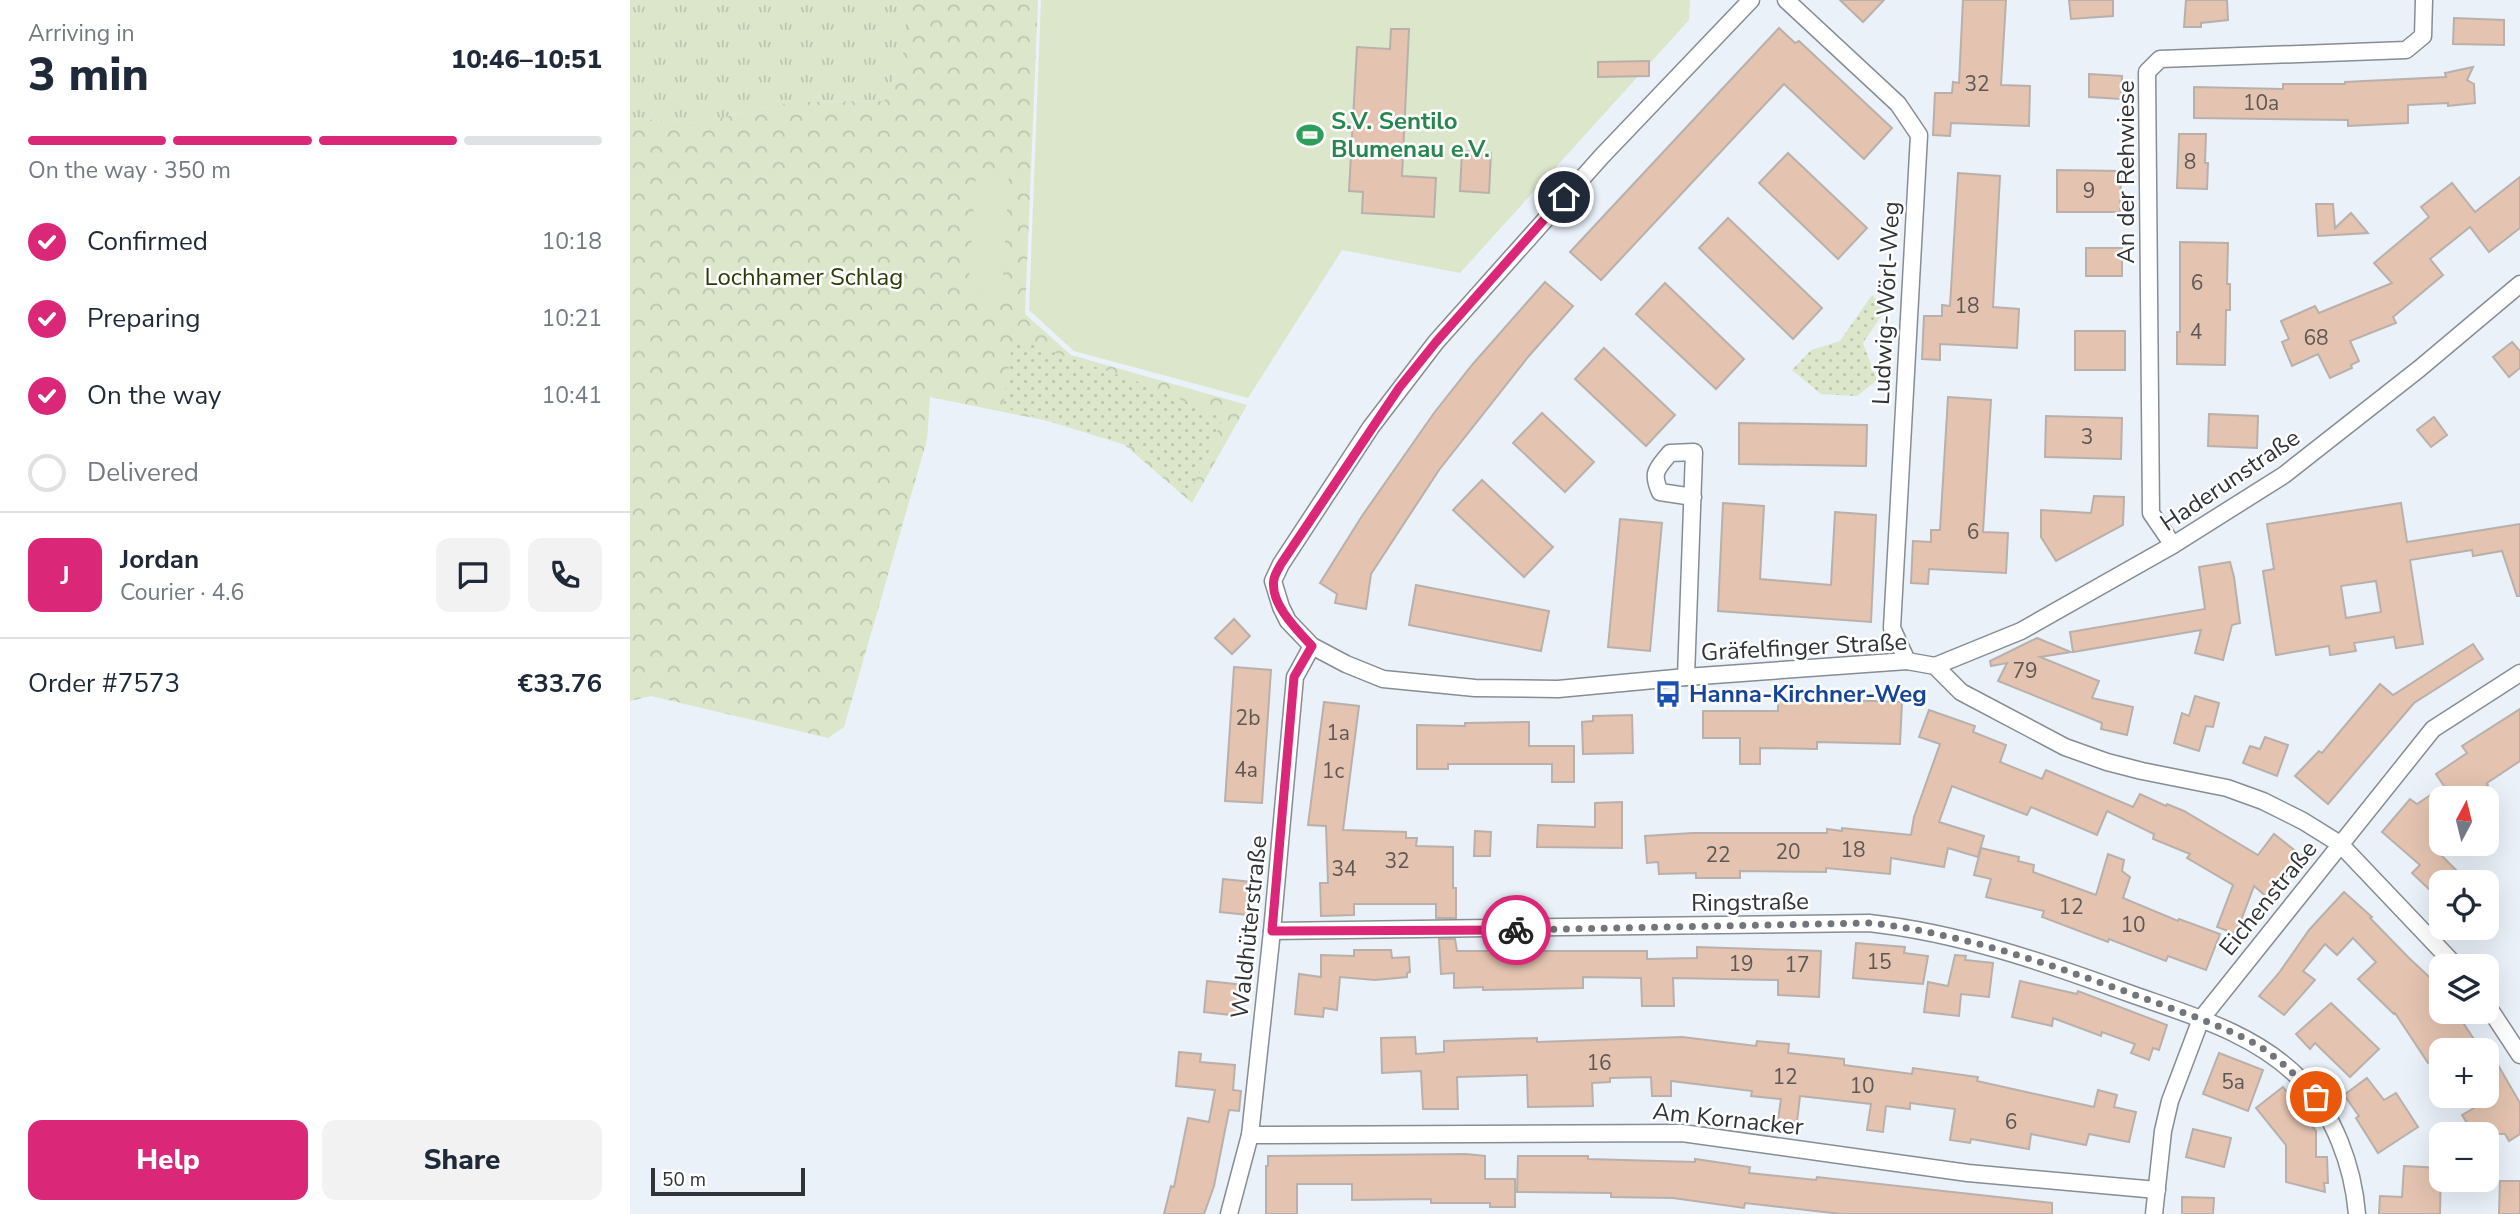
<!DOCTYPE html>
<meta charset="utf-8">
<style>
:root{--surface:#fff;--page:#f2f2f3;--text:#1f2937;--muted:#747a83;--line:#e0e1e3;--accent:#db2777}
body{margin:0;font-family:"Nunito Sans",sans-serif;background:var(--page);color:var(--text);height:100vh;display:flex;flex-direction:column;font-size:26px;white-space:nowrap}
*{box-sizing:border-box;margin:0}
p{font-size:23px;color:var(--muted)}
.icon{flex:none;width:38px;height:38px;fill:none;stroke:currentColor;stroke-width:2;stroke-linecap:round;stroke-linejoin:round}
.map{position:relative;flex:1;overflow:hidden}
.panel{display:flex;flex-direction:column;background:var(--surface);width:630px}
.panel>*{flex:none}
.needle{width:46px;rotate:7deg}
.fabs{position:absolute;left:1799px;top:786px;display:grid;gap:14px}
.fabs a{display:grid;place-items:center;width:70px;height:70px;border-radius:14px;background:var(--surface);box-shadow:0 7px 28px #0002;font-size:35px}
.scale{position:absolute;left:21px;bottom:18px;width:154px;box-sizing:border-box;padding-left:7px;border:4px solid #313437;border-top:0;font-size:19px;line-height:24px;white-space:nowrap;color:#313437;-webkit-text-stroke:5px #fff;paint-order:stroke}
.pin{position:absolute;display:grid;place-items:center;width:60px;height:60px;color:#fff;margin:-30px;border:4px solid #fff;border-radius:50%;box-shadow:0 2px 7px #0007}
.courier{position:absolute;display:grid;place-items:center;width:70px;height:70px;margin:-35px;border:5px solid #db2777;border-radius:50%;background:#fff;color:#222;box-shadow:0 2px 9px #0007}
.summary em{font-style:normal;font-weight:800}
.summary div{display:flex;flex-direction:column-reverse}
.summary{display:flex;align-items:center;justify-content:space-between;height:119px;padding:0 28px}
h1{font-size:46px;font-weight:800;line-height:52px}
.bar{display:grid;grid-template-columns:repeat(4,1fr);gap:10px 7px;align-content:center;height:84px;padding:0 28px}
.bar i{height:9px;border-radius:5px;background:var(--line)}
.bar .selected{background:var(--accent)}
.bar p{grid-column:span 4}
.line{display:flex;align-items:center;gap:18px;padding:0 28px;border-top:2px solid var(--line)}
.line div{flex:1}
.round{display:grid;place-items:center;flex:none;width:74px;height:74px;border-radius:14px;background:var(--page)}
ol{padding:0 28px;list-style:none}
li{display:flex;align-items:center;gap:21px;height:77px}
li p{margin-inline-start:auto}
li .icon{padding:7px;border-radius:50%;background:var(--accent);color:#fff;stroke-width:4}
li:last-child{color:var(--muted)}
li i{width:38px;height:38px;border:4px solid var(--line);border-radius:50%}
.cta{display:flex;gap:14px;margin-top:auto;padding:14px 28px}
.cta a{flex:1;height:80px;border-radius:14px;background:var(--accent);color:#fff;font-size:28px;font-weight:800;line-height:80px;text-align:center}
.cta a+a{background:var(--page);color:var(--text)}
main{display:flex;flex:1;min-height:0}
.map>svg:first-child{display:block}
.grass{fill:url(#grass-tufts)}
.forest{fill:url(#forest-crowns)}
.park{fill:url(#park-dots)}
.pitch{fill:#dbe6cb}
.building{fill:#e4c3b0;stroke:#b9b0ab;stroke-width:2;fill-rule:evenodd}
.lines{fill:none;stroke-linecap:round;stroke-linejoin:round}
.street-casing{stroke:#868d93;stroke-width:19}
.street{stroke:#fff;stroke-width:16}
.done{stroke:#72767b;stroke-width:7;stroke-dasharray:0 12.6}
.route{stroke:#db2777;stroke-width:9}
.labels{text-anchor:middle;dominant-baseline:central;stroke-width:5;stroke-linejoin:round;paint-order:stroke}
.number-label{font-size:21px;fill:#5e5855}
.leisure-label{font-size:24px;font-weight:bold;fill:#27864d;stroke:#fff;text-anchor:start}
.street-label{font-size:24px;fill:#313437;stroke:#fff}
.park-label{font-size:24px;fill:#2c3b06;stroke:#fff}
.transit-label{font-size:24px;font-weight:bold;fill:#164399;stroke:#fff;text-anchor:start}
</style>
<main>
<section class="panel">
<div class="summary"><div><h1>3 min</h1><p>Arriving in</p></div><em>10:46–10:51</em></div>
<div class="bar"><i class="selected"></i><i class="selected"></i><i class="selected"></i><i></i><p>On the way · 350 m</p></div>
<ol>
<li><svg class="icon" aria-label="check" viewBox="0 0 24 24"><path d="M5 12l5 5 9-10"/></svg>Confirmed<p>10:18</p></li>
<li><svg class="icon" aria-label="check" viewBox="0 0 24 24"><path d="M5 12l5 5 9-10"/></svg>Preparing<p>10:21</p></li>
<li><svg class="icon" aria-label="check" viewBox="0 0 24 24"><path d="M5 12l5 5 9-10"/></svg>On the way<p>10:41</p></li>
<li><i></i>Delivered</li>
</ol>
<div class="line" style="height:126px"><b class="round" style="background:var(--accent);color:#fff">J</b><div><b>Jordan</b><p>Courier · 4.6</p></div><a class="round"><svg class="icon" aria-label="chat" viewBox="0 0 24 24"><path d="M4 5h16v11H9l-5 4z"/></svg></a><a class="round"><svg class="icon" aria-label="phone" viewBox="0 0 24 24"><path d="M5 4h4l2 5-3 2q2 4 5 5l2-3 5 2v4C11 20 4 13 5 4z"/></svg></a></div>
<div class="line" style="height:91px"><div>Order #7573</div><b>€33.76</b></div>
<div class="cta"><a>Help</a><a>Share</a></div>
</section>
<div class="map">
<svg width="1890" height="1214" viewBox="0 0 1890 1214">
<defs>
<pattern id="grass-tufts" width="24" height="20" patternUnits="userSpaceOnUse" patternTransform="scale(1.75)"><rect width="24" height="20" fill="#dbe6cb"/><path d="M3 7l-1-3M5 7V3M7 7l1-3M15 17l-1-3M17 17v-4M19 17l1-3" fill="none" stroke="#bcc6af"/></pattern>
<pattern id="forest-crowns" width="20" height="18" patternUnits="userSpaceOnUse" patternTransform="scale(1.75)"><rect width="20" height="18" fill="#dbe6cb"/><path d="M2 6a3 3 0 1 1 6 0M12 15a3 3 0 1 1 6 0" fill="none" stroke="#bcc6af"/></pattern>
<pattern id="park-dots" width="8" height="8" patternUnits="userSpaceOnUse" patternTransform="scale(1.75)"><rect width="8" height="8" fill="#dbe6cb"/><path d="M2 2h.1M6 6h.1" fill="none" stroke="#bcc6af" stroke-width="1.8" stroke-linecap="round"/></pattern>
</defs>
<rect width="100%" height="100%" fill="#eaf1f9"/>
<polygon class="grass" points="0,0 265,0 282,31 254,101 161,102 66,123 0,118"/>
<polygon class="forest" points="265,0 408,0 395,314 441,355 617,405 562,503 482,434 300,397 297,440 214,727 198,738 21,696 0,701 0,118 66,123 161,102 254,101 282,31"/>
<g class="park">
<polygon points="1242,295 1256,309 1233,343 1247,380 1227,396 1191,394 1162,370 1181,350 1210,341"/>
<polygon points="383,338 517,385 593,418 569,474 558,491 505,448 373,407"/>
</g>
<g class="pitch">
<polygon points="411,0 1060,0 1059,20 830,273 712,250 618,398 444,351 399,310"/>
<polygon points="346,172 379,174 372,295 338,293"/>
</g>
<g class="building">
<polygon points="1210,0 1254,0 1233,22"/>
<polygon points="1333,0 1376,0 1371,85 1400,86 1399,126 1321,123 1320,136 1303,135 1305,93 1322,93 1323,82 1329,83"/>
<polygon points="1439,0 1483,0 1483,16 1441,19"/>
<polygon points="1556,0 1597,0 1598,20 1571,23 1571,27 1554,27"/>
<polygon points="1824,18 1874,20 1874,45 1823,44"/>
<polygon points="1149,28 1165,43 1169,41 1262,128 1234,159 1154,84 971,280 940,252"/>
<polygon points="761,29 779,29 772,176 806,178 804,217 732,213 733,192 719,191 727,47 760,49"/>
<polygon points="1019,61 1019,76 968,77 968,62"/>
<polygon points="1843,67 1837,80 1844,84 1845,103 1818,106 1818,103 1778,105 1778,123 1718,126 1718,120 1564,118 1564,87 1653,89 1653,84 1715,84 1715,82 1816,77 1815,73"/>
<polygon points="1459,74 1492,76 1491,99 1459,97"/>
<polygon points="1549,134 1576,134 1575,163 1578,163 1577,189 1547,188"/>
<polygon points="832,151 861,153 859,193 830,191"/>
<polygon points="1158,153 1237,228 1208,259 1129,183"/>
<polygon points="1427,170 1491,171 1490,212 1427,212"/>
<polygon points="1328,173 1370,176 1363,307 1389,309 1387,348 1310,344 1310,360 1292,359 1294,316 1312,316 1312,305 1320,306"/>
<polygon points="1890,177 1890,228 1859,252 1840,227 1800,259 1813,275 1763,317 1766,323 1720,341 1729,361 1721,365 1722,368 1700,378 1688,354 1662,366 1652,342 1659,339 1651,321 1685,306 1689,313 1762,283 1744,263 1799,217 1791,207 1822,183 1845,212"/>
<polygon points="1686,204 1703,204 1705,228 1721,213 1738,233 1688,236"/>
<polygon points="1098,218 1192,308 1163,339 1069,248"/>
<polygon points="1550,242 1598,243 1597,284 1600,284 1600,310 1596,310 1595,365 1547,364 1547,332 1550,332"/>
<rect x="1456" y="248" width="36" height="28"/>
<polygon points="915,282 943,306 898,357 809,470 741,574 736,609 705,603 707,594 690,583 732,516 804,413 842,365"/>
<polygon points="1035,283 1114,359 1086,389 1006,314"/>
<rect x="1445" y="331" width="50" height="39"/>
<polygon points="1882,342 1890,351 1890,368 1879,377 1863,357"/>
<polygon points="974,348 1045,415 1016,446 945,379"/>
<polygon points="1318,397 1361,400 1353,532 1378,533 1376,573 1299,569 1298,584 1281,583 1283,541 1301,542 1301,530 1310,530"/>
<polygon points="912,413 964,462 935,492 883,443"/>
<polygon points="1579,414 1628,416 1627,448 1578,446"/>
<polygon points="1416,416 1492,418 1491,459 1415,457"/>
<polygon points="1804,417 1817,435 1801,447 1787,430"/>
<polygon points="1109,423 1237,425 1236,466 1109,464"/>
<polygon points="852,480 923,547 894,577 823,510"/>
<polygon points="1464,496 1494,497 1493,525 1426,561 1411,537 1411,510 1461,513"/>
<polygon points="1093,503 1134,506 1130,579 1201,585 1205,512 1246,515 1241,622 1088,611"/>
<path d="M1771 503 1777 542 1890 524V596H1887L1872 551 1843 556 1842 550 1780 560 1793 644 1766 648 1764 637 1724 643 1726 651 1700 655 1699 646 1646 655 1633 571 1644 569 1637 524ZM1746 581 1751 612 1716 618 1711 586Z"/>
<polygon points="990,519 1032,523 1020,651 978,647"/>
<polygon points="1600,562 1604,577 1610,623 1602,625 1593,660 1565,653 1571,630 1443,652 1440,632 1575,609 1569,567"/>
<polygon points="786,585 919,611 911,651 779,625"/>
<polygon points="604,619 620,636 602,654 585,638"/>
<polygon points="1407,638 1441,652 1410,657 1469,681 1462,698 1503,707 1497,735 1471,729 1472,723 1368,681 1377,663 1361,666 1360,661"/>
<polygon points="1843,644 1853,659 1784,703 1698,804 1665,776 1689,751 1692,753 1750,684 1763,695"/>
<polygon points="604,667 641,670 632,803 595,801"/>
<polygon points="1565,696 1589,703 1583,727 1576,726 1569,751 1544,743 1552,713 1559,716"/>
<polygon points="1148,698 1272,702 1270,744 1187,742 1187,749 1130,748 1130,764 1110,764 1110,738 1073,738 1073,711 1148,711"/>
<polygon points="694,702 729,706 713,830 776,832 776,838 787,838 786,846 823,847 823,888 826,888 826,918 806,918 806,904 724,904 724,915 691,916 690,883 698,883 696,826 678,825"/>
<polygon points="1890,709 1890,761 1857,783 1858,785 1839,798 1811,798 1811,855 1826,870 1814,882 1811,882 1803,893 1782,873 1790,865 1752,832 1780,799 1787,804 1814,786 1806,774 1837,753 1832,746"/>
<polygon points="1299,710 1345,726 1343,732 1376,745 1370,762 1412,779 1416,770 1503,807 1510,794 1536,806 1537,804 1554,811 1628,855 1644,834 1672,856 1638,898 1624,886 1606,934 1587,927 1603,885 1557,858 1560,854 1523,839 1524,834 1477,811 1467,835 1401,807 1397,815 1322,786 1309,822 1354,836 1348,857 1318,848 1314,867 1261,858 1260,874 1196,868 1196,872 1110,871 1110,878 1066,878 1066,873 1029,874 1028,862 1017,863 1015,836 1063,833 1197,833 1197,829 1212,831 1212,828 1281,835 1284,817 1310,744 1289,737"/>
<polygon points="1002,715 1003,753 953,754 952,722 963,721 963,716"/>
<polygon points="899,722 899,746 944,746 944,782 922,782 922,764 818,764 818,769 787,769 787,725 835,726 835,723"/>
<polygon points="1635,737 1658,745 1647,776 1613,763 1620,746 1630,749"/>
<polygon points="992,802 992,848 907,847 908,825 965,827 965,803"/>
<polygon points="845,831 861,832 860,856 844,856"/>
<polygon points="1351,848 1389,857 1388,861 1404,865 1403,872 1466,895 1478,854 1494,860 1492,871 1500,877 1493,898 1548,921 1549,919 1590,934 1576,970 1538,956 1536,961 1479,939 1478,942 1412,917 1414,911 1356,897 1361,879 1344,875"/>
<polygon points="593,879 622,882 618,915 590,912"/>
<polygon points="1714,892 1742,917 1740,918 1779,958 1811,988 1811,1012 1826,1012 1851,1050 1811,1050 1811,1055 1798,1063 1765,1013 1764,1014 1728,979 1746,962 1723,938 1707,955 1695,944 1673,971 1685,980 1654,1015 1629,996 1649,973 1679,930"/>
<polygon points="809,939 825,939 827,951 1017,951 1017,959 1067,958 1067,947 1191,951 1189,997 1148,995 1148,980 1144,980 1043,978 1044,1006 1012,1006 1011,978 953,977 953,988 853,990 853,987 824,988 824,973 811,974"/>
<polygon points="1226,943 1275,947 1274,953 1298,956 1293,984 1223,978"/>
<polygon points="724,950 761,950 762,958 779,957 780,972 777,973 777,977 745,980 710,977 707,1010 694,1008 693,1017 665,1014 669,974 691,977 691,955 724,956"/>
<polygon points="1325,955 1336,956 1335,960 1363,963 1359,997 1331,994 1329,1016 1294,1012 1298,982 1318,986"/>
<polygon points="577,981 614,985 610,1016 574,1012"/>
<polygon points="1390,981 1447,994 1448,991 1537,1025 1529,1050 1523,1048 1519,1060 1501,1053 1505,1044 1472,1032 1471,1036 1423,1018 1422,1026 1382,1017"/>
<polygon points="1701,1003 1749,1049 1720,1077 1685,1043 1680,1049 1666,1034"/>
<polygon points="785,1037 786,1054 814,1052 814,1041 907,1038 907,1042 1052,1037 1126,1046 1127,1041 1159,1044 1158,1053 1214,1059 1214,1065 1282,1074 1283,1068 1348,1077 1347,1081 1464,1107 1468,1090 1487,1095 1484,1107 1506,1112 1499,1142 1459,1134 1456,1145 1401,1134 1399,1149 1341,1139 1340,1143 1320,1140 1325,1109 1280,1103 1280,1109 1256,1106 1253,1132 1237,1130 1241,1104 1170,1096 1167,1122 1148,1120 1151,1099 1121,1096 1122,1091 1041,1081 1041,1096 1022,1096 1021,1077 980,1078 980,1082 962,1083 963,1106 898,1107 897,1075 827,1077 828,1109 793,1109 791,1071 752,1073 751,1038"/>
<polygon points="1857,1046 1890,1103 1890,1134 1879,1141 1875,1134 1844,1134 1832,1115 1844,1108 1836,1096 1857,1096"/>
<polygon points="549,1052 571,1054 570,1062 605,1065 603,1090 611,1091 609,1111 599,1110 584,1186 574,1214 534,1214 541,1186 544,1187 558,1118 579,1122 585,1090 546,1086"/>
<polygon points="1589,1053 1633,1070 1618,1111 1573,1094"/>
<polygon points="1737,1078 1754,1100 1766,1093 1788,1127 1748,1153 1726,1118 1729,1116 1714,1095"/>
<polygon points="1653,1087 1686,1131 1686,1157 1697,1157 1698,1183 1694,1183 1695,1192 1656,1182 1656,1145 1626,1108"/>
<polygon points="1563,1129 1601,1138 1594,1167 1556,1157"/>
<polygon points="836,1154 855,1156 855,1179 885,1179 885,1207 860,1207 860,1203 801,1203 801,1199 722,1200 722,1184 667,1184 667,1214 636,1214 636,1166 638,1166 638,1156"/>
<polygon points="888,1156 958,1156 958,1159 1065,1162 1065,1159 1120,1167 1119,1173 1186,1180 1187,1177 1422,1203 1422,1214 1211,1214 1115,1203 1114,1208 1043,1198 981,1197 981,1193 887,1192"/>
<polygon points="1774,1166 1811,1168 1810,1214 1749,1214 1750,1196 1772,1197"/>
<polygon points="1870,1181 1890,1181 1890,1214 1869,1214"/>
<polygon points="1552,1197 1584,1198 1583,1214 1552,1214"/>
</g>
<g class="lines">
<defs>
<g id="street">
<polyline points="1121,0 972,156 806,342 741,427 651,564 643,581 651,607 658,621 682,646 716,664 753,679 845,688 928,689 1056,677 1277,661 1305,666 1331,692 1435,747 1477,762 1512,771 1597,788 1633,801 1673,821 1710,844 1826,966"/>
<polyline points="1156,0 1268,104 1289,135 1262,628 1277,661"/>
<polyline points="1543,545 1521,513 1517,72 1530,59 1776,50 1793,36 1794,0"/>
<polyline points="1305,666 1391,631 1543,545 1654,475 1789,369 1890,284"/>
<path d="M1056 677 1064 452 1040 453C1027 469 1021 472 1030 492L1063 497"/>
<path d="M642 931 1239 923C1330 933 1416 963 1501 994 1560 1015 1625 1033 1670 1079 1704 1114 1723 1166 1727 1214"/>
<polyline points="1857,1005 1890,1055"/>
<polyline points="620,1135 1052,1133 1338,1173 1527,1190"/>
<polyline points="599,1214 620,1135 642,931 665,677 682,646"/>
<polyline points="1524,1214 1533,1131 1540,1101 1571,1019 1803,729 1890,673"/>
</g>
</defs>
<use href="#street" class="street-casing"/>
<use href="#street" class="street"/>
</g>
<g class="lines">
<path class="done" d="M886 930 1240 923C1329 933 1413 962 1497 992 1539 1008 1582 1021 1622 1042 1647 1056 1667 1076 1686 1097"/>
<path class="route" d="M886 930 642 931 664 677 682 646C668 631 639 603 644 579 645 574 649 568 651 564L769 388 806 342 934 197"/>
</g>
<defs>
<symbol id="stadium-bare" viewBox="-9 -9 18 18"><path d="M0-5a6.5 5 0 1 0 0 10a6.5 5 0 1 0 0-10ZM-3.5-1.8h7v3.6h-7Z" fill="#2e9e5b" stroke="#fff" stroke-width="2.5" paint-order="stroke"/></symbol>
<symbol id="bus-bare" viewBox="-9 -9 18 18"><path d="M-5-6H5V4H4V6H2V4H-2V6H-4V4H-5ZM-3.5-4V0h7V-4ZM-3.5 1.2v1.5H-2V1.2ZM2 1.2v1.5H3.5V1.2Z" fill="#1a4fb4" stroke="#fff" stroke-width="2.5" paint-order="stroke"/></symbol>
</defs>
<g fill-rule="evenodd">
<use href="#stadium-bare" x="661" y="116" width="38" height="38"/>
<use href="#bus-bare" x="1019" y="675" width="38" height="38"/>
</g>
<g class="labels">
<g class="number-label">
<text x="1347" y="84">32</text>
<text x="1631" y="103">10a</text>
<text x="1560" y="162">8</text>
<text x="1459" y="191">9</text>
<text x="1567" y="283">6</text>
<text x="1337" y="306">18</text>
<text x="1566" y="332">4</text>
<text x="1686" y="338">68</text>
<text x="1457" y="437">3</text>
<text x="1343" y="532">6</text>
<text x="1395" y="671">79</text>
<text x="618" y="718">2b</text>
<text x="708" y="733">1a</text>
<text x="616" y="770">4a</text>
<text x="703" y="771">1c</text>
<text x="1223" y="850">18</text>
<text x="1158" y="852">20</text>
<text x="1088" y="855">22</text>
<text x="767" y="861">32</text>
<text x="714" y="869">34</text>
<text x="1441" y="907">12</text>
<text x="1503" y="925">10</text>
<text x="1249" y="962">15</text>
<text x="1111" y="964">19</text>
<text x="1167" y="965">17</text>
<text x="969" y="1063">16</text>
<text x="1155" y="1077">12</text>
<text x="1603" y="1082">5a</text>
<text x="1232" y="1086">10</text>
<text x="1381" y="1122">6</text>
</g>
<g class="leisure-label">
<text x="701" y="121">S.V. Sentilo<tspan x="701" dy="28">Blumenau e.V.</tspan></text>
</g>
<g class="street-label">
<text transform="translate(1496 172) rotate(-90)">An der Rehwiese</text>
<text transform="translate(1256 303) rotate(-87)">Ludwig-Wörl-Weg</text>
<text transform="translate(1600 480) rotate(-34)">Haderunstraße</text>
<text transform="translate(1174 647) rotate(-3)">Gräfelfinger Straße</text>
<text transform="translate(1638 898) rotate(-51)">Eichenstraße</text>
<text transform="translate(1120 902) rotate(-1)">Ringstraße</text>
<text transform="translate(619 927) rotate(-84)">Waldhüterstraße</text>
<text transform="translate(1098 1119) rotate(6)">Am Kornacker</text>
</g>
<g class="park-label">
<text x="174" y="277">Lochhamer Schlag</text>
</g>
<g class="transit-label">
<text x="1059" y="694">Hanna-Kirchner-Weg</text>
</g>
</g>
</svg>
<div class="fabs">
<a><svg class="needle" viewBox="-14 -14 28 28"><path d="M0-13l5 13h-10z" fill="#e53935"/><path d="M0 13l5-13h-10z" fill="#747a83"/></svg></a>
<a><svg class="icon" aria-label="locate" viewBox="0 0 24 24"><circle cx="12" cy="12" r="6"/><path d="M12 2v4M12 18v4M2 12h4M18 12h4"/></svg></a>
<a><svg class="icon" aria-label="layers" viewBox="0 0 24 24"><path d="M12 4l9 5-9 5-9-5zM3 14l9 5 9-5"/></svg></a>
<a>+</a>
<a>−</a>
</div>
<div class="scale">50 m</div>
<div class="pin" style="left:1686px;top:1097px;background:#ea580c"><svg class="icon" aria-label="bag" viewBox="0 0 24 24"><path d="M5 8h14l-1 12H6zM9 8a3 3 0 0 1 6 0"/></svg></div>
<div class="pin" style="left:934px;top:197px;background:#1f2937"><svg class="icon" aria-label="home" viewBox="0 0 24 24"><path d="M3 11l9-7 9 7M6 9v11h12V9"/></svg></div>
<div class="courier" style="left:886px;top:930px"><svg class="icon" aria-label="bike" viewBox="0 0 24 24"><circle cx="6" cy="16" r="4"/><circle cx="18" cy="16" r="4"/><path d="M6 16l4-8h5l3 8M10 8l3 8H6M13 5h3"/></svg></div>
</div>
</main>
